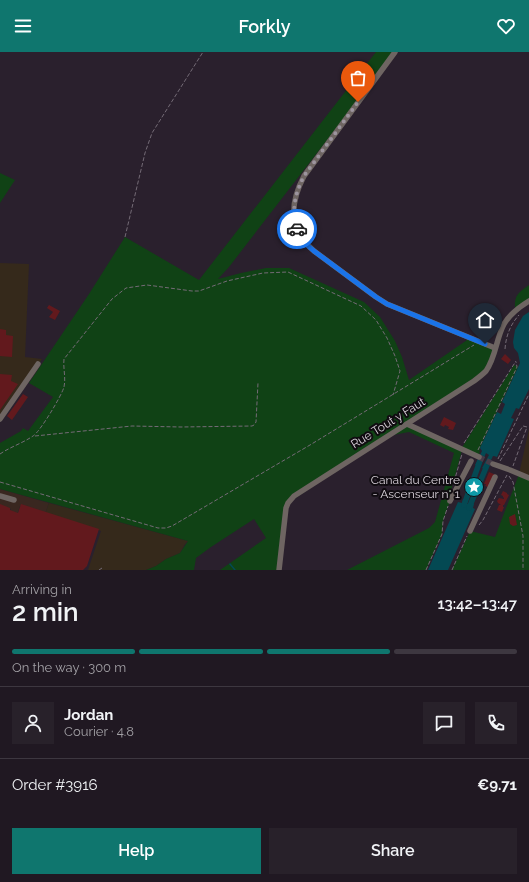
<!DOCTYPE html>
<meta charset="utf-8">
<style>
:root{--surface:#201822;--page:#28212a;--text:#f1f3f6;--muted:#a2a0a5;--line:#3d3740;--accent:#0f766e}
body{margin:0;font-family:Raleway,sans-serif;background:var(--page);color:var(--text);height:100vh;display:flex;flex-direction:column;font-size:15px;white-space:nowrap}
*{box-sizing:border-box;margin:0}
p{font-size:13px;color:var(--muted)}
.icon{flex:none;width:22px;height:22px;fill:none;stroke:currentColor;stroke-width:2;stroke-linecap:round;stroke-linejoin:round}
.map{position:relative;height:518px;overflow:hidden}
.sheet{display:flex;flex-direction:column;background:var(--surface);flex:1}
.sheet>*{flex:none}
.pin{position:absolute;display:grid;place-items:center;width:34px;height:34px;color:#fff;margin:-41px -17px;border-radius:50% 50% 50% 0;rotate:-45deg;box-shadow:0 0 4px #0007}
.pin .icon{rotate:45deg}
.courier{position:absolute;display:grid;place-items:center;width:40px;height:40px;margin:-20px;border:3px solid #1a73e8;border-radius:50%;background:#fff;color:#222;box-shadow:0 1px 5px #0007}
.head em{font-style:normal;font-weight:600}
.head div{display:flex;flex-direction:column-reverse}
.head{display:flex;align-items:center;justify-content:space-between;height:68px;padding:0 12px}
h1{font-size:26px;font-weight:600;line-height:30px}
.bar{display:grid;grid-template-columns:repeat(4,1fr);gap:6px 4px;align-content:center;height:48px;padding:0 12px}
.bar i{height:5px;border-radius:3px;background:var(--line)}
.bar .selected{background:var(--accent)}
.bar p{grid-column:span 4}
.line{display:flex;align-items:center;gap:10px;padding:0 12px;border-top:1px solid var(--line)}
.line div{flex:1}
.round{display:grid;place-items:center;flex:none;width:42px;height:42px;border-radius:0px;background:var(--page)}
.primary-button{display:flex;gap:8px;margin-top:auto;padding:8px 12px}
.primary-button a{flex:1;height:46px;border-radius:0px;background:var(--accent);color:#fff;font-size:16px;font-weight:600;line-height:46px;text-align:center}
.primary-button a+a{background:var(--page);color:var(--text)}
header{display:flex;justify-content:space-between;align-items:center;height:52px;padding:0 12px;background:var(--accent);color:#fff;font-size:18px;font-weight:600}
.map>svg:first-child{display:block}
.commercial{fill:#392720}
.industrial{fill:#35291b}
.green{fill:#104215}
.water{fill:#044953}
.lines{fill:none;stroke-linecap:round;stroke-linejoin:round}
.stream{stroke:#044953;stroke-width:1.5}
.canal{stroke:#044953;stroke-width:5.5}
.building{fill:#62191d}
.minor-tunnel{stroke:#443b47;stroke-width:5.5;stroke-dasharray:5.5 3;stroke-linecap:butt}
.path{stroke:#746b76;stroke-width:1;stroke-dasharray:4 2;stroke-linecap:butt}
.minor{stroke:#6e6562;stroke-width:5.5}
.done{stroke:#9c949e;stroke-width:4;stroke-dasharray:0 7.2}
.route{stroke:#1a73e8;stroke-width:5}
.labels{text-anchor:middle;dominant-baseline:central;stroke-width:4;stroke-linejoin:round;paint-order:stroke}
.street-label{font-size:12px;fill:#dad3db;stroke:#100c11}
.poi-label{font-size:12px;fill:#dad3db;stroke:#100c11;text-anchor:end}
</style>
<header><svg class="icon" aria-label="menu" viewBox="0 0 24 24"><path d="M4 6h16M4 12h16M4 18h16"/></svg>Forkly<svg class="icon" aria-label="heart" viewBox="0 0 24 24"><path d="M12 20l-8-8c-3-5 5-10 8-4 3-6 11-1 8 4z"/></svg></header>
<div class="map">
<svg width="529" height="518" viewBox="0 0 529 518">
<rect width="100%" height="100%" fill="#2a202d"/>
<polygon class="commercial" points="0,437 49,451 45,462 20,454 17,463 9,460 11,457 0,454"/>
<g class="industrial">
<polygon points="0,211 29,212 25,305 42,307 0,367"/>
<polygon points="529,377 529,426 519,422"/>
<polygon points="49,451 188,489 185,492 180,501 166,507 156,514 146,518 88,518 101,479 45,462"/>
</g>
<g class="green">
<polygon points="376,0 395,0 229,215 218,227 241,221 266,216 289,216 364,250 380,265 395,289 402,305 409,328 470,286 495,296 487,317 407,372 462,397 463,394 514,313 518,315 480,396 479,405 462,398 450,442 450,449 443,469 442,482 426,518 347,518 429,476 435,470 454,401 409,380 388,384 288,451 279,518 220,518 266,486 254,467 211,495 196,506 194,518 146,518 156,514 166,507 180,501 188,489 0,437 0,391 21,379 23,376 28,379 53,345 29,331 89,242 125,185 199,228"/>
<polygon points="0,121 15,128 0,151"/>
<path d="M529 233V249L515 256C514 243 519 240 529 233Z"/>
<polygon points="519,422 529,426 529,518 452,518 470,479 495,485"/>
</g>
<g class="water">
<polygon points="529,260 529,337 519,357 516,356 511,366 514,367 497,405 494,404 493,404 486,418 482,416 489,403 486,401 480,415 475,413 482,399 480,396 497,360 501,362 505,352 502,350 520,311 518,301 514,296 513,290 515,278 523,264"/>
<polygon points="463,447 467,448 466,451 466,452 469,452 470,450 474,452 473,456 475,457 448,518 428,518 458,450 462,451"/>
</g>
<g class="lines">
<polyline class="stream" points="230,512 235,518"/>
<g class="canal">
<polyline points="464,453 480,409"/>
<polyline points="469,456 488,411"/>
</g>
</g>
<g class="building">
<polygon points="49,253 60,259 55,268 49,265 53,260 47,256"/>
<polygon points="0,277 6,278 6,283 13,284 12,305 0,304"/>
<polygon points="505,302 511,308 508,312 501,307"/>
<polygon points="0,322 12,323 11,329 18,332 0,358"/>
<polygon points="23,342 28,345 12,368 7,364"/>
<polygon points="444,365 456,371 453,378 448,377 449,375 445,373 444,375 440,373"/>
<polygon points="489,420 496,423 488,435 485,434 486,432 484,432"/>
<polygon points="503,439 507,441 507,442 509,443 504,453 503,453 503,455 504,455 502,460 497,458 499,453 501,453 498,451 497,449 499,446 504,447 504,446 503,445 503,444 501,443"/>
<polygon points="0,452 10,456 10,458 18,461 21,452 99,477 87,514 83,518 0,518"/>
<polygon points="515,462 517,473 513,474 510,472 509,465"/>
</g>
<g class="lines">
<polyline class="minor-tunnel" points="479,405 493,412"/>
<g class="path">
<polyline points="125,185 145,101 152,81 203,0"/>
<path d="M505 297C506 284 510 273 519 263"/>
<polyline points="35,384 132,374 181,375 252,374 254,373 256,370 258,331"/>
<polyline points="464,391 516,309"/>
<polyline points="478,398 498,356 517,315 516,310"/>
<path d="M0 402C10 395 23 391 33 384 40 380 62 343 64 335 66 326 63 316 64 307L112 247 126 236 147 233 192 239H199L227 229 263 221 288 220 361 254 376 268 387 286 395 304 400 319 393 343"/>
<polyline points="498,407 529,342"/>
<polyline points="500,409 523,374 527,375 513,414"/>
<polyline points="509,424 513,430 523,484 523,518"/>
<polyline points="0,430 158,476 166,476 172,474 310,393 474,293"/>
<polyline points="454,430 462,402"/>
<polyline points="479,473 483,468 507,423"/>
<polyline points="99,518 102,516"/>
<polyline points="426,518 442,482 443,469 448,454"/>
<polyline points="452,518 467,484"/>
</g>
<g class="minor">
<path d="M395 0 304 124C289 153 289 177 314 199L376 245 387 252 495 296"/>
<polyline points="0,367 38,312"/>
<polyline points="407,372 479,405"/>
<polyline points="493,412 510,418 529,426"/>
<polyline points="0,444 14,448"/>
<polyline points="450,449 471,409"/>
<polyline points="470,479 495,425"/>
<path d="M279 518 286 456 288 451 294 444 474 329C478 326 482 323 486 319 496 305 496 287 504 272 510 262 519 255 529 249"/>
</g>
</g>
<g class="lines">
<path class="done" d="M297 177C291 158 295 142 304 124L358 50"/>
<path class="route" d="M297 177C301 186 306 193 314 199L376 245 387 252 485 292"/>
</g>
<defs>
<symbol id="sight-disc" viewBox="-11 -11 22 22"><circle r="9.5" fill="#0f9aa8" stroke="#100c11"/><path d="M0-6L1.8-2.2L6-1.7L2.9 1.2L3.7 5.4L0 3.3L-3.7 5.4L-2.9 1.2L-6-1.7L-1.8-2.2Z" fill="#fff"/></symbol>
</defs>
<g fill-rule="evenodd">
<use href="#sight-disc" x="463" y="424" width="22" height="22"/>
</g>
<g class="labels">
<g class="street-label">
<text transform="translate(388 371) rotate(-32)">Rue Tout y Faut</text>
</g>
<g class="poi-label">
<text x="460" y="428">Canal du Centre<tspan x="460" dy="14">- Ascenseur n° 1</tspan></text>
</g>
</g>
</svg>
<div class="pin" style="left:358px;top:50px;background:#ea580c"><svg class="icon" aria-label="bag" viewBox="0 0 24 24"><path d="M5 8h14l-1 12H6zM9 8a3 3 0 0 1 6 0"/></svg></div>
<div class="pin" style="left:485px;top:292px;background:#1f2937"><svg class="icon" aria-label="home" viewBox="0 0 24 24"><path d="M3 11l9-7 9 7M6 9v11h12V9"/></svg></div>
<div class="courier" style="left:297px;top:177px"><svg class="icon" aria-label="car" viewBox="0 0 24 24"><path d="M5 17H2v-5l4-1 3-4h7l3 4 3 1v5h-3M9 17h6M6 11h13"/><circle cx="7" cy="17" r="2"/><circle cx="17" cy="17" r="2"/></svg></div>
</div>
<section class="sheet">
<div class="head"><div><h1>2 min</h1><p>Arriving in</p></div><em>13:42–13:47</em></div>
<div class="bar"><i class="selected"></i><i class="selected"></i><i class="selected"></i><i></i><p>On the way · 300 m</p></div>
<div class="line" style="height:72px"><a class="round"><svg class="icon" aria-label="person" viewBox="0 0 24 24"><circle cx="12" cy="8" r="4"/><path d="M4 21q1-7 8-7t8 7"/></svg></a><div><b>Jordan</b><p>Courier · 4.8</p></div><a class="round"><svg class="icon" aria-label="chat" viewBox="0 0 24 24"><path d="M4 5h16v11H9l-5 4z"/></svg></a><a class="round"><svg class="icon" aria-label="phone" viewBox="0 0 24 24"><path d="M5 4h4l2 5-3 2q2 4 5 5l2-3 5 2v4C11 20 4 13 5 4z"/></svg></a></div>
<div class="line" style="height:52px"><div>Order #3916</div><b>€9.71</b></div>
<div class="primary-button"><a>Help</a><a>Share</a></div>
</section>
